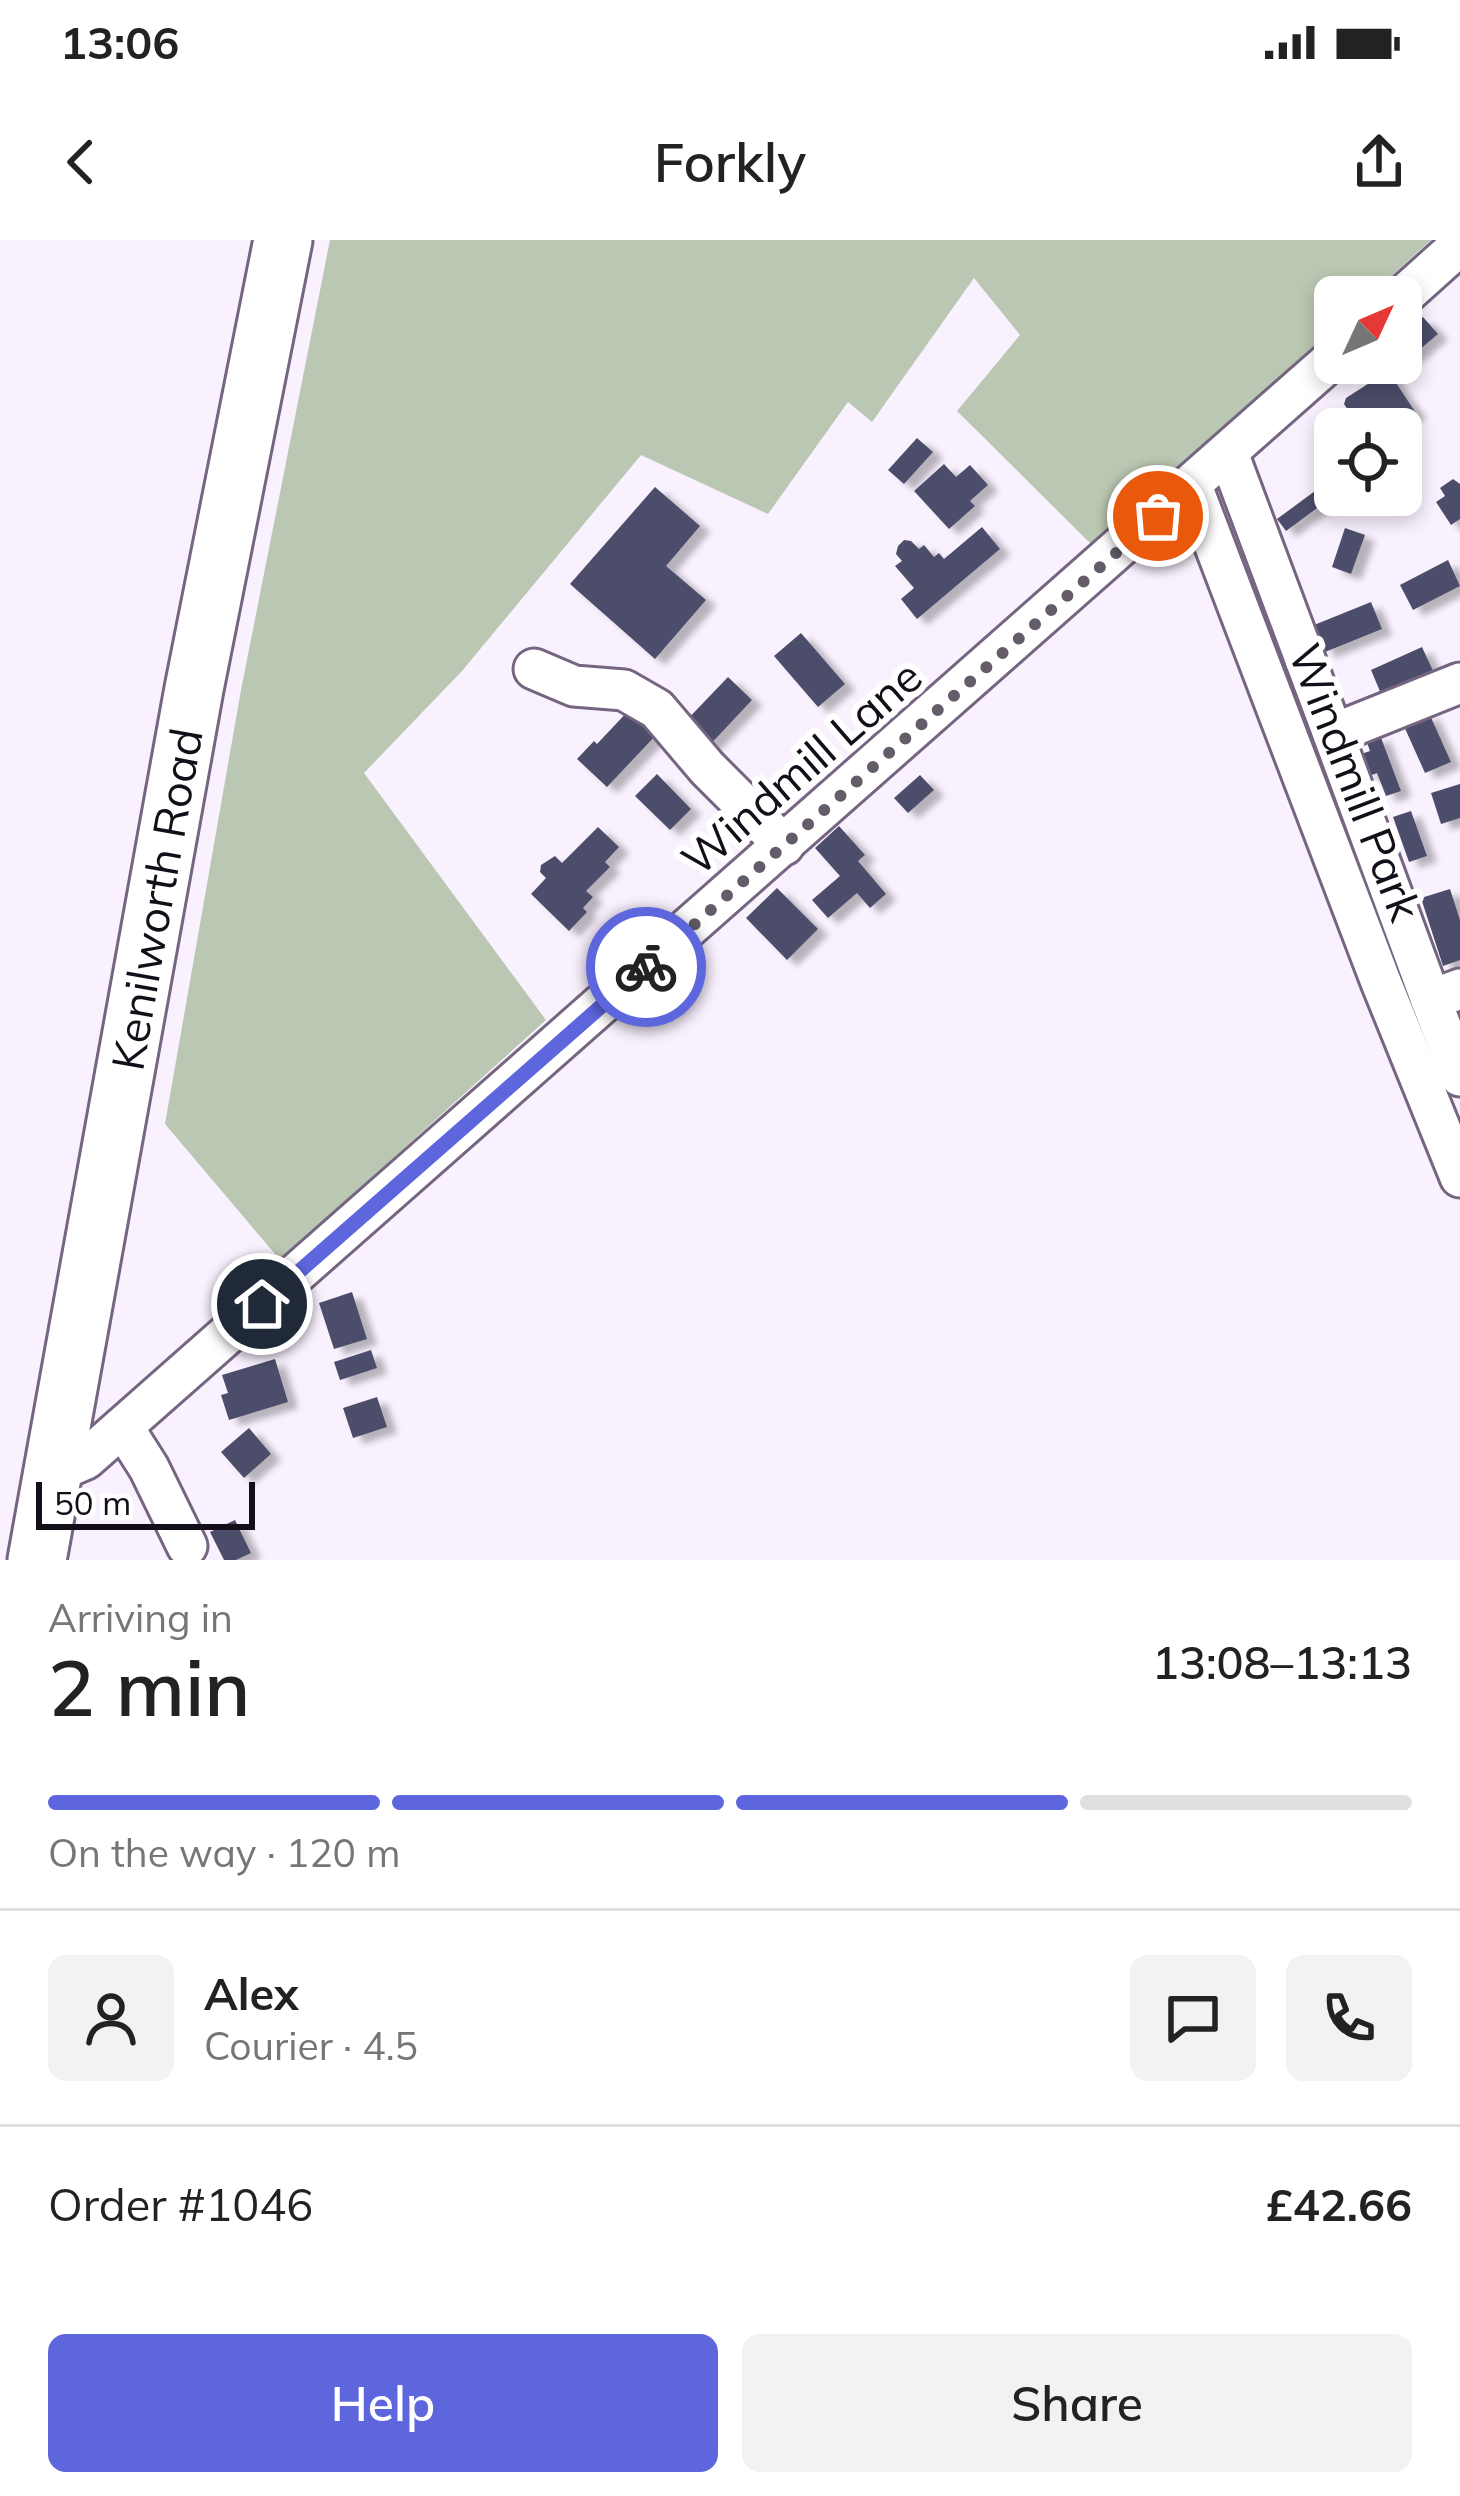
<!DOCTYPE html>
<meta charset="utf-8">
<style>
:root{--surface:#fff;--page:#f2f2f2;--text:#222;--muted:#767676;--line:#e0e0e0;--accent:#5e66de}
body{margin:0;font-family:Mulish,sans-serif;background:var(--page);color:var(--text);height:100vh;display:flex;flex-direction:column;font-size:45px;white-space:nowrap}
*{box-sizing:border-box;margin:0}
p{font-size:39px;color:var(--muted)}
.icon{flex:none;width:66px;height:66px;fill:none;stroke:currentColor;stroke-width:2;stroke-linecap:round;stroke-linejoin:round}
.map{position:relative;height:1320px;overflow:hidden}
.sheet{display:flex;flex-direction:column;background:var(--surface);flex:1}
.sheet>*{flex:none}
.needle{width:78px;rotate:46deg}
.controls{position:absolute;left:1314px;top:36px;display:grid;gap:24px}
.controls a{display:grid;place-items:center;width:108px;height:108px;border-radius:18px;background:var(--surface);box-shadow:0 6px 18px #0003;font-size:60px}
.scale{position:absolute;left:36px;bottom:30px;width:219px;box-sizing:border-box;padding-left:12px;border:6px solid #140e19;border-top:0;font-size:33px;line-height:42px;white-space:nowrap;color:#140e19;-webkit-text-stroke:9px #fff;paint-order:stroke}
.pin{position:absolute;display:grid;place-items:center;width:102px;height:102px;color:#fff;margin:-51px;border:6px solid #fff;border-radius:50%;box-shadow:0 3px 12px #0007}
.courier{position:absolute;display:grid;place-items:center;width:120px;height:120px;margin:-60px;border:9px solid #5e66de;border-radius:50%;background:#fff;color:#222;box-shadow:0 3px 15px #0007}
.summary em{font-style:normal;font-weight:600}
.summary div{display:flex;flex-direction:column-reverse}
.summary{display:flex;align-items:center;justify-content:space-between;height:204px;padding:0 48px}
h1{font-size:78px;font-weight:600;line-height:90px}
.bar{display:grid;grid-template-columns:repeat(4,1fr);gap:18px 12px;align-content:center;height:144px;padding:0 48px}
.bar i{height:15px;border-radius:9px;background:var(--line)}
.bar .on{background:var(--accent)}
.bar p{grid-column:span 4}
.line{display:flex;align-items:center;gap:30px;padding:0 48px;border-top:3px solid var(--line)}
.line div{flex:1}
.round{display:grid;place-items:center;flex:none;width:126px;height:126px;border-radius:18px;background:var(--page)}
.cta{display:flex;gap:24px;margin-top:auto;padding:24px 48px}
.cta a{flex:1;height:138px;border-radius:18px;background:var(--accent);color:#fff;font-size:48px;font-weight:600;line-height:138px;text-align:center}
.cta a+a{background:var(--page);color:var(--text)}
.status{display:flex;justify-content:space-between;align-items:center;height:84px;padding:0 60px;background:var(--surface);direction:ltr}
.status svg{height:33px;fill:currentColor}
header{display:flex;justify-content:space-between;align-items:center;height:156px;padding:0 48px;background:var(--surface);font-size:54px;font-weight:600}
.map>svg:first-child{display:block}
.green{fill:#bac7b2}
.building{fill:#4c4d6a;filter:url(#shadow)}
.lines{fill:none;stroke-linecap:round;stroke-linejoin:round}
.minor-casing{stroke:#756581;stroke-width:45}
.highway-casing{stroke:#756581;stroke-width:63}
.minor{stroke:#fff;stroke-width:39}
.highway{stroke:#fff;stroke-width:57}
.done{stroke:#645d69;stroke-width:12;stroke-dasharray:0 21.6}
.route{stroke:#5e66de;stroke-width:15}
.labels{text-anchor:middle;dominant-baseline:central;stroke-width:12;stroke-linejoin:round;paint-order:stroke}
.street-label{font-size:45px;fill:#140e19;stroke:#fff}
</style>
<div class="status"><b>13:06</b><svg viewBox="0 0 49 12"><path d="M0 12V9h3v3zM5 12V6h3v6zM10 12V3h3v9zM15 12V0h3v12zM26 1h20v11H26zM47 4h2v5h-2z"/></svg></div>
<header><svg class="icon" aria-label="back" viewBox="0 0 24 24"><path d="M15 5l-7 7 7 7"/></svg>Forkly<svg class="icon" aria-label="share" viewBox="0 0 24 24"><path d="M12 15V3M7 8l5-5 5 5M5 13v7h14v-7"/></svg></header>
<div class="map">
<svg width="1460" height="1320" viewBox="0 0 1460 1320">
<defs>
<filter id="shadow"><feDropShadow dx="10" dy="6" stdDeviation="3" flood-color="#0004"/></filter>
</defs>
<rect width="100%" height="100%" fill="#f9f1fe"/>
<polygon class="green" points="330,0 1431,0 1368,57 1335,57 1335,87 1092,305 957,171 1020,95 974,38 872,182 848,162 768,274 641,215 462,431 364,533 546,780 280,1020 165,884 241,450"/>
<g class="building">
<polygon points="1423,77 1438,94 1405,122 1401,117 1401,96"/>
<polygon points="1388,131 1416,173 1391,189 1375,189 1361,168 1348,170 1344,164 1346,158"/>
<polygon points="917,198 933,212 904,244 888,230"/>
<polygon points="944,224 956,237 970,225 988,245 970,261 975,266 949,289 914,251"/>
<polygon points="1453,239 1460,244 1460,279 1451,285 1436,262 1445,256 1440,248"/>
<polygon points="655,247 700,286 666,326 706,360 655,419 570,344"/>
<polygon points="1315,251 1324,263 1286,291 1277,279"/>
<polygon points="982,287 1000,309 917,379 901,359 914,348 895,326 902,321 896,314 898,306 904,300 911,301 919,309 924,305 934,317 939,313 944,319"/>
<polygon points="1345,288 1365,295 1351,334 1332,327"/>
<polygon points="1448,320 1460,346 1413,370 1400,345"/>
<polygon points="1371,362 1382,389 1325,412 1314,385"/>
<polygon points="801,393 845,444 818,467 774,416"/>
<polygon points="1422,407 1434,433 1382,456 1371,430"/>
<polygon points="728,437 752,460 705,510 681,486"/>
<polygon points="631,468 658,493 607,547 577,519 594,501 597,504"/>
<polygon points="1429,473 1451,522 1425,533 1403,484"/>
<polygon points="1380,495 1401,551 1386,556 1377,533 1369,536 1361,514 1370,511 1366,500"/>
<polygon points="657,534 691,569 670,590 635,556"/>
<polygon points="920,535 934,550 908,573 894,558"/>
<polygon points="1460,544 1460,578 1441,584 1431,553"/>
<polygon points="1411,571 1427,616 1409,622 1393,577"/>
<polygon points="839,586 865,615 858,621 886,654 870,668 857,653 828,678 812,660 840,636 815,608"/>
<polygon points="598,587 619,607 605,622 610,627 586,651 593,657 583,668 587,672 569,691 531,654 546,638 540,632 541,625 555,616 562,623"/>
<polygon points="777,648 818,689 787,720 746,678"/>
<polygon points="1450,649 1460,680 1460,720 1443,726 1421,658"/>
<polygon points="352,1052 367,1099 334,1109 319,1063"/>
<polygon points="371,1110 377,1128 340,1140 334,1122"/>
<polygon points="275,1119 288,1162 229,1180 221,1155 228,1153 222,1135"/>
<polygon points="377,1157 387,1187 353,1198 343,1168"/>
<polygon points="249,1188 271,1214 244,1238 221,1212"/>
<polygon points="235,1280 251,1313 236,1320 224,1320 210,1292"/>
</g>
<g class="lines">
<defs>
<g id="minor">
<polyline points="1401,58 1460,5"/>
<polyline points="1228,213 1333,494 1460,443"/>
<polyline points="1192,246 1381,742 1460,937"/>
<polyline points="534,429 574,446 624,450 657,469 707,528 784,605"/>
<polyline points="1333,494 1431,760"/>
<polyline points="1460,749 1431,760 1460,836"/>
<polyline points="123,1187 149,1228 187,1306"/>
<polyline points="51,1234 86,1219 1335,117"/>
</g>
<polyline id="highway" points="37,1320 194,449 283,0"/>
</defs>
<use href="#minor" class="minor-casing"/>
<use href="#highway" class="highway-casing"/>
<use href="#minor" class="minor"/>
<use href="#highway" class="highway"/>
</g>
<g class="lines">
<polyline class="done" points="646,727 1158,276"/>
<polyline class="route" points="262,1064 646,727"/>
</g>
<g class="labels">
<g class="street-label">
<text transform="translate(801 527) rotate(-41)">Windmill Lane</text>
<text transform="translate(1356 542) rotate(69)">Windmill Park</text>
<text transform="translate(156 659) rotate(-80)">Kenilworth Road</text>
</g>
</g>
</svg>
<div class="controls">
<a><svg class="needle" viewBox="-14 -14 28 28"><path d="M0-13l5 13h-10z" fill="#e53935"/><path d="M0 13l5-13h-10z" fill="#767676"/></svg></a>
<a><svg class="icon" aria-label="locate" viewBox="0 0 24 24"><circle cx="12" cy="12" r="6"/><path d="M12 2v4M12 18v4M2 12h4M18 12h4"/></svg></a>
</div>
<div class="scale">50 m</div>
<div class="pin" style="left:1158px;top:276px;background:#ea580c"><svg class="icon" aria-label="bag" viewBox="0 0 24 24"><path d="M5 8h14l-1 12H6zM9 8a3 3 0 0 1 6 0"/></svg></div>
<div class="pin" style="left:262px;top:1064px;background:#1f2937"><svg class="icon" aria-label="home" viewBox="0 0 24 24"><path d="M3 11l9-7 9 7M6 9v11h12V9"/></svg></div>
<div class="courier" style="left:646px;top:727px"><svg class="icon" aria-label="bike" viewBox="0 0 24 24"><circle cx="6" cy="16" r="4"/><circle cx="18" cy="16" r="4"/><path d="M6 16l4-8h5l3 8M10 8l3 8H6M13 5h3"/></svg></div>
</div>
<section class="sheet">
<div class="summary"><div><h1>2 min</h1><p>Arriving in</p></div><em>13:08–13:13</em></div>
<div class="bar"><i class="on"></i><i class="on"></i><i class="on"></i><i></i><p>On the way · 120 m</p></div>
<div class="line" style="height:216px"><a class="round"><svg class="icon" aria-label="person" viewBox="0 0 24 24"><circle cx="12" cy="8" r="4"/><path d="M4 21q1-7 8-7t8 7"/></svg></a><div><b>Alex</b><p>Courier · 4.5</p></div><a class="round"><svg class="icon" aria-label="chat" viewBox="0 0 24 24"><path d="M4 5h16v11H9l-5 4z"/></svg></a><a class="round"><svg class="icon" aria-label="phone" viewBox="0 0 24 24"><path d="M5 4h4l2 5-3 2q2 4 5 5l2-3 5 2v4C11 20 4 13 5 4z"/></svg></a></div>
<div class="line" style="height:156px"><div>Order #1046</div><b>£42.66</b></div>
<div class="cta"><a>Help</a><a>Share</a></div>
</section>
